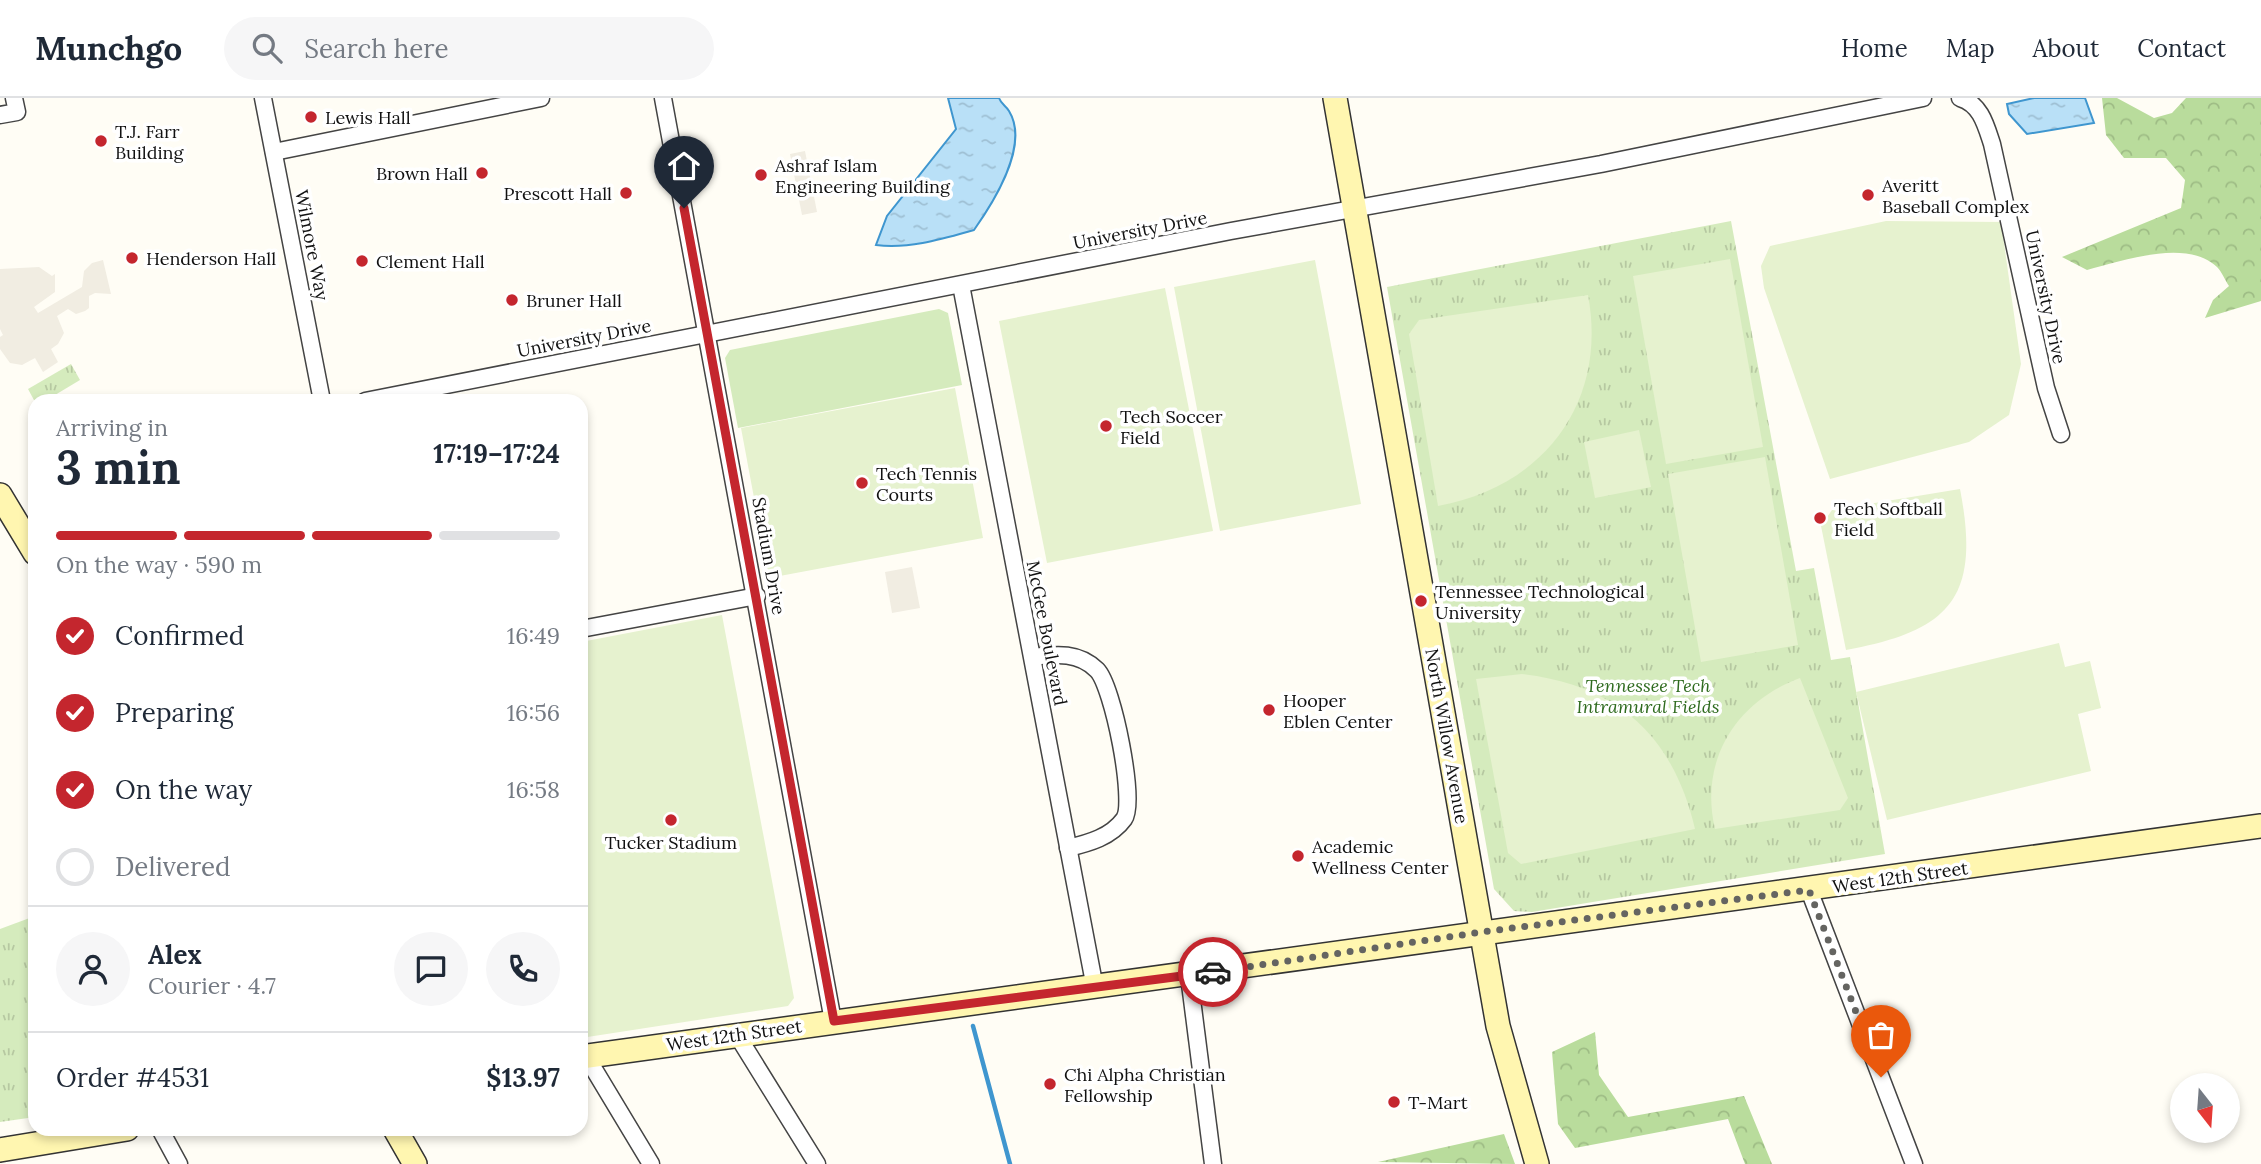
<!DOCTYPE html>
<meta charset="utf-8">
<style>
:root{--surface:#fff;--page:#f6f6f7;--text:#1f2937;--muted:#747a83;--line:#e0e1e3;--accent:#c4262e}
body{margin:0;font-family:Lora,serif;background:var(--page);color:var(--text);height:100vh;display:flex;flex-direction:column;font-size:26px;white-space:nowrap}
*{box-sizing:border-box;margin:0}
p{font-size:23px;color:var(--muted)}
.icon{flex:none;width:38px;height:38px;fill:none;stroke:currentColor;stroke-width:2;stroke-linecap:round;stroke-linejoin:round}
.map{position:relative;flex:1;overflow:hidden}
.side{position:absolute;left:28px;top:296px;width:560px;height:742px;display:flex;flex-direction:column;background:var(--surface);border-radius:21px;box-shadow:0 4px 10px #0003}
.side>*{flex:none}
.needle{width:46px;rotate:163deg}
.tools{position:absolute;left:2170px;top:975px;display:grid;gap:14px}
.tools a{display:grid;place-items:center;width:70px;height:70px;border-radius:50%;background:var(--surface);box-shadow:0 4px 10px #0003;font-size:35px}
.pin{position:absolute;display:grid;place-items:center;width:60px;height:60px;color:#fff;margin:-72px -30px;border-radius:50% 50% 50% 0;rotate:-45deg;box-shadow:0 0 7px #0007}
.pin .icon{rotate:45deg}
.courier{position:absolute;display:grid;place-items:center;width:70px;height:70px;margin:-35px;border:5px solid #c4262e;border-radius:50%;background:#fff;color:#222;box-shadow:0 2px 9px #0007}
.head em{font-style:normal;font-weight:700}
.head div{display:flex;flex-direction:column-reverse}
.head{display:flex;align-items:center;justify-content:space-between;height:119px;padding:0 28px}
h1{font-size:46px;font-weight:700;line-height:52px}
.bar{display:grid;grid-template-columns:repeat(4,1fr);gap:10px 7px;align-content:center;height:84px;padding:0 28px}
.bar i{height:9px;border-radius:5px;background:var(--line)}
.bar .selected{background:var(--accent)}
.bar p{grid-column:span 4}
.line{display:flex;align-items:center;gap:18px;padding:0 28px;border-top:2px solid var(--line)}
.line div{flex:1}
.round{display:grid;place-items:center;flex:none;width:74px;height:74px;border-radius:37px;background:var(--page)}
ol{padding:0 28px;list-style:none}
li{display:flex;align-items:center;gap:21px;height:77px}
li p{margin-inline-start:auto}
li .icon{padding:7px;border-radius:50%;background:var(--accent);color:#fff;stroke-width:4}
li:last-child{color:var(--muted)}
li i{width:38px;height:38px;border:4px solid var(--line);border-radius:50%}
header{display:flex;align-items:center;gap:42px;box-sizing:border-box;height:98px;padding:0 35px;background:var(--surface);border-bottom:2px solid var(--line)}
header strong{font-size:33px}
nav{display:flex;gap:38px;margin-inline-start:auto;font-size:24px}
.search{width:490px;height:63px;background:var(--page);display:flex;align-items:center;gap:18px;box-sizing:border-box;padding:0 24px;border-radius:38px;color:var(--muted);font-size:26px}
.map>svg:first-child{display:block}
.grass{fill:#d5ebbd}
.forest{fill:url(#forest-crowns)}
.park{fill:url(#park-tufts)}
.pitch{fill:#e6f2cf}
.plaza{fill:#f1ede2}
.water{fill:url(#water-ripples);stroke:#3f96cf;stroke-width:2}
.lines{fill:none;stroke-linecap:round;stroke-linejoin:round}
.stream{stroke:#3f96cf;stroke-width:4.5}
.street-casing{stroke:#444;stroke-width:19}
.secondary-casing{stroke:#333;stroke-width:26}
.street{stroke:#fff;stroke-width:16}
.secondary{stroke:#fff6b0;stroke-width:23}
.done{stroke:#646461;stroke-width:7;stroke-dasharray:0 12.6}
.route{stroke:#c4262e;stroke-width:9}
.poi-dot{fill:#c4262e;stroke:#fff;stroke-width:2.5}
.labels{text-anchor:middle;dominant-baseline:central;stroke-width:7;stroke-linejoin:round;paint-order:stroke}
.poi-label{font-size:18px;fill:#111;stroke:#fff;text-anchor:start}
.street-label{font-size:18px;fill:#111;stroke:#fff}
.park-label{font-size:18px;font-style:italic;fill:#2f6b1f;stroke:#fff}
</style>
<header>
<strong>Munchgo</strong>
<div class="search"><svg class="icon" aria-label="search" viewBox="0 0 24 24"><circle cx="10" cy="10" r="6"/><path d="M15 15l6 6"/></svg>Search here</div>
<nav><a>Home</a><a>Map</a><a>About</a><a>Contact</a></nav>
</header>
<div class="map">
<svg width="2261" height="1066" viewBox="0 0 2261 1066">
<defs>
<pattern id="forest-crowns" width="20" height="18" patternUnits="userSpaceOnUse" patternTransform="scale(1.75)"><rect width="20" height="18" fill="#b9dc9c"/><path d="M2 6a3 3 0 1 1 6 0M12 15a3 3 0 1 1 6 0" fill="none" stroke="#9ebc85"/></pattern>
<pattern id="park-tufts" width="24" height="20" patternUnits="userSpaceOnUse" patternTransform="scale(1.75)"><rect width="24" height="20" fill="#d5ebbd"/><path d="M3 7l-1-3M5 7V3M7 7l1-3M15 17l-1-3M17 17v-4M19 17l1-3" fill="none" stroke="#b6c8a1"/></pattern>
<pattern id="water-ripples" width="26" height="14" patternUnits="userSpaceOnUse" patternTransform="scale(1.75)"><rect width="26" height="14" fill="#b9e0f7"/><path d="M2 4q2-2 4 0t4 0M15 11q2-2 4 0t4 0" fill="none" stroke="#9ebfd3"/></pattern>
</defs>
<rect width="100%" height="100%" fill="#fffdf5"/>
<polygon class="grass" points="939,211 948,215 962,287 738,330 725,260 730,252"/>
<g class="forest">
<path d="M2102 0H2117L2154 20 2172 15 2186 0H2261V203L2205 220 2213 202 2229 188C2225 182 2222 174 2217 169 2187 140 2121 163 2087 172L2062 159 2181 110 2185 82 2166 60H2124L2106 37Z"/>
<polygon points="1595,934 1599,977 1628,1019 1744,998 1772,1066 1745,1066 1728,1021 1575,1050 1558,1026 1552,954"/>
<polygon points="1504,1036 1515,1066 1378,1064"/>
</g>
<g class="park">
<polygon points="1731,123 1796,473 1814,470 1831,562 1850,559 1885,756 1532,814 1514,813 1494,791 1387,189"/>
<polygon points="71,266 80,282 45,303 35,304 28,291"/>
<polygon points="35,818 35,1019 0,1024 0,831"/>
</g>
<g class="pitch">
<polygon points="1886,123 2001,124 2021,266 2009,317 1969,344 1830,381 1764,190 1761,168 1770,148"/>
<polygon points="1730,161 1763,349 1666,366 1633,178"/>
<polygon points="1315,162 1361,406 1220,433 1174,189"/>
<polygon points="1165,190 1213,433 1047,465 999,223"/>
<path d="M1588 197C1608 304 1544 389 1438 408L1409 236 1419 222Z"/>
<polygon points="955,290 983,440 769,480 741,330"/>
<polygon points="1639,332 1651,389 1595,400 1584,344"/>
<polygon points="1765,359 1798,547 1701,564 1668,376"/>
<path d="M1960 391C1981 499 1951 533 1846 552L1821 428 1832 412Z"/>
<polygon points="722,517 794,900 788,908 581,940 581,544"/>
<polygon points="2059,545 2065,569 2090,563 2101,610 2078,616 2091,673 1887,722 1856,594"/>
<path d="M1522 576C1617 587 1673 637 1695 731L1521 766 1508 755 1476 581Z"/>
<path d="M1800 580 1848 700 1840 712 1715 731C1699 663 1735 604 1800 580Z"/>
</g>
<g class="plaza">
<polygon points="805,53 817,114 802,117 790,56"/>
<polygon points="103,162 111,196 95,195 89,198 89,210 85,213 76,216 68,211 57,218 64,235 58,246 51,251 58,264 43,274 35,260 22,267 10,265 0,251 0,239 3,237 0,231 0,171 39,169 52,178 55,176 55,194 34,209 38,215 82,189 84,173 92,165"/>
<polygon points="912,469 920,510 892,515 885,474"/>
</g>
<g class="water">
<path d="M948 0H999C1001 6 1006 8 1009 13 1030 47 993 105 974 132 942 141 910 151 876 147L887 118 956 31Z"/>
<polygon points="2034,0 2085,0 2094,25 2027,36 2009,16 2007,6"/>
</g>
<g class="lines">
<polyline class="stream" points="973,928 1010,1066"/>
<defs>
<g id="street">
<polyline points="263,0 322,303"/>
<polyline points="663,0 833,923"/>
<path d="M1960 0C1981 6 1986 28 1992 46L2046 290 2061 336"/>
<polyline points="0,17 17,14 14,0"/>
<polyline points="274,54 541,0"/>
<polyline points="961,187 1095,890"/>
<polyline points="365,303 1231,133 1601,66 1923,0"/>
<polyline points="581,531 757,498"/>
<path d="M1033 559C1057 556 1079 554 1097 572 1113 588 1136 704 1124 721 1111 739 1089 745 1068 750"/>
<polyline points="1809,792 1914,1066"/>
<polyline points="1189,878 1213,1066"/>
<polyline points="737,937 817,1066"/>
<polyline points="586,958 651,1066"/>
<polyline points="160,1031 179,1066"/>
</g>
<g id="secondary">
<polyline points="1335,0 1498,928 1537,1066"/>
<polyline points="0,397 35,455"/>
<polyline points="581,959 2261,728"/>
<polyline points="395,1031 415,1066"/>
<polyline points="0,1052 127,1031"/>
</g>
</defs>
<use href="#street" class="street-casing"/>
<use href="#secondary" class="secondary-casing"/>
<use href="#street" class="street"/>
<use href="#secondary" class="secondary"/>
</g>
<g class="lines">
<polyline class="done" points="1213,874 1482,834 1809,792 1881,979"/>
<polyline class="route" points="684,110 834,923 1213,874"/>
</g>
<g class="poi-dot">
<circle cx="311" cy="19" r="7"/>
<circle cx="101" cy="43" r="7"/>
<circle cx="482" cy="75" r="7"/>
<circle cx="761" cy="77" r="7"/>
<circle cx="626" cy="95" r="7"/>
<circle cx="1868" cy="97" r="7"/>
<circle cx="132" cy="160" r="7"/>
<circle cx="362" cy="163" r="7"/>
<circle cx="512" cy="202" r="7"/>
<circle cx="1106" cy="328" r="7"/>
<circle cx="862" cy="385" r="7"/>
<circle cx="1820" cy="420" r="7"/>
<circle cx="1421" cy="503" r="7"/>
<circle cx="1269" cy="612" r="7"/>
<circle cx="671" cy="722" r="7"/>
<circle cx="1298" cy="758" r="7"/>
<circle cx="1050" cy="986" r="7"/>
<circle cx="1394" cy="1004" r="7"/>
</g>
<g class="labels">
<g class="poi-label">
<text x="325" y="19">Lewis Hall</text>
<text x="115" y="33">T.J. Farr<tspan x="115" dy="21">Building</tspan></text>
<text x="775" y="67">Ashraf Islam<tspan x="775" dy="21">Engineering Building</tspan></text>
<text x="468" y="75" text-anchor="end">Brown Hall</text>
<text x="1882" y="87">Averitt<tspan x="1882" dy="21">Baseball Complex</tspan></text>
<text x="612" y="95" text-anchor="end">Prescott Hall</text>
<text x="146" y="160">Henderson Hall</text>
<text x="376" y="163">Clement Hall</text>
<text x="526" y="202">Bruner Hall</text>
<text x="1120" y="318">Tech Soccer<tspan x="1120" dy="21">Field</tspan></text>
<text x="876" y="375">Tech Tennis<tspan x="876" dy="21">Courts</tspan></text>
<text x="1834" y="410">Tech Softball<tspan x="1834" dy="21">Field</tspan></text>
<text x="1435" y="493">Tennessee Technological<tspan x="1435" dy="21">University</tspan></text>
<text x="1283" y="602">Hooper<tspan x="1283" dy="21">Eblen Center</tspan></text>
<text x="671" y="744" text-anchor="middle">Tucker Stadium</text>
<text x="1312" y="748">Academic<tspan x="1312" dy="21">Wellness Center</tspan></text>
<text x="1064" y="976">Chi Alpha Christian<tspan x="1064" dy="21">Fellowship</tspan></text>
<text x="1408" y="1004">T-Mart</text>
</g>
<g class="street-label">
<text transform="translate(1140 132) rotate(-11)">University Drive</text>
<text transform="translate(312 147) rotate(79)">Wilmore Way</text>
<text transform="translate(2046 199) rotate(78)">University Drive</text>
<text transform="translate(584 240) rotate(-11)">University Drive</text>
<text transform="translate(769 458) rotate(80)">Stadium Drive</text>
<text transform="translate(1047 535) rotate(79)">McGee Boulevard</text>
<text transform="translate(1447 638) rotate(80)">North Willow Avenue</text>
<text transform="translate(1900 779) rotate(-8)">West 12th Street</text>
<text transform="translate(734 937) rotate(-8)">West 12th Street</text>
</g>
<g class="park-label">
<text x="1648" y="587">Tennessee Tech<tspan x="1648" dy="21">Intramural Fields</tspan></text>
</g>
</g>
</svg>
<div class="tools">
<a><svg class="needle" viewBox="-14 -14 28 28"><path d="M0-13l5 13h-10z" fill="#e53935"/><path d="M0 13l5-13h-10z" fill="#747a83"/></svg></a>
</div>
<div class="pin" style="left:1881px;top:979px;background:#ea580c"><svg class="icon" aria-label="bag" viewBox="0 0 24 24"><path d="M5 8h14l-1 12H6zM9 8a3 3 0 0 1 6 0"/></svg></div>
<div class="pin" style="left:684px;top:110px;background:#1f2937"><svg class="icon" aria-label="home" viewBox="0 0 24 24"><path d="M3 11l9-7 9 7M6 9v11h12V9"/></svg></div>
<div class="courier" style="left:1213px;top:874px"><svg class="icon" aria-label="car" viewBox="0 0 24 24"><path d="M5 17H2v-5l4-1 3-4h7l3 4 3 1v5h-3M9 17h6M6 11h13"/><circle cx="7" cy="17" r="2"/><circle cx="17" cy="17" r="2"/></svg></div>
<section class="side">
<div class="head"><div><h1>3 min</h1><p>Arriving in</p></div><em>17:19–17:24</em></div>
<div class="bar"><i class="selected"></i><i class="selected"></i><i class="selected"></i><i></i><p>On the way · 590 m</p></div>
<ol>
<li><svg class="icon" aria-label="check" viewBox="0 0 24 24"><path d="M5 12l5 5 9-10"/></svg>Confirmed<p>16:49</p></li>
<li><svg class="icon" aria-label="check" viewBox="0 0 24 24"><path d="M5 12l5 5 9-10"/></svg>Preparing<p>16:56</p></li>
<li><svg class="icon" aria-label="check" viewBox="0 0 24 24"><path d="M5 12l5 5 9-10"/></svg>On the way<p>16:58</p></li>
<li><i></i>Delivered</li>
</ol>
<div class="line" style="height:126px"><a class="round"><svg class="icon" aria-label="person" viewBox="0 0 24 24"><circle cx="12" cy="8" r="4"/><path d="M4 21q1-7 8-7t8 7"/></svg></a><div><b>Alex</b><p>Courier · 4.7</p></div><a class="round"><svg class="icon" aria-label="chat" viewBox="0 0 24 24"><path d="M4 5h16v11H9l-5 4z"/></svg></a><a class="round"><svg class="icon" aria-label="phone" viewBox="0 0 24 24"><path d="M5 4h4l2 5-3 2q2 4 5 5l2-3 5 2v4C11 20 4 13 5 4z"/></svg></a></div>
<div class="line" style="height:91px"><div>Order #4531</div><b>$13.97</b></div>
</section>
</div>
